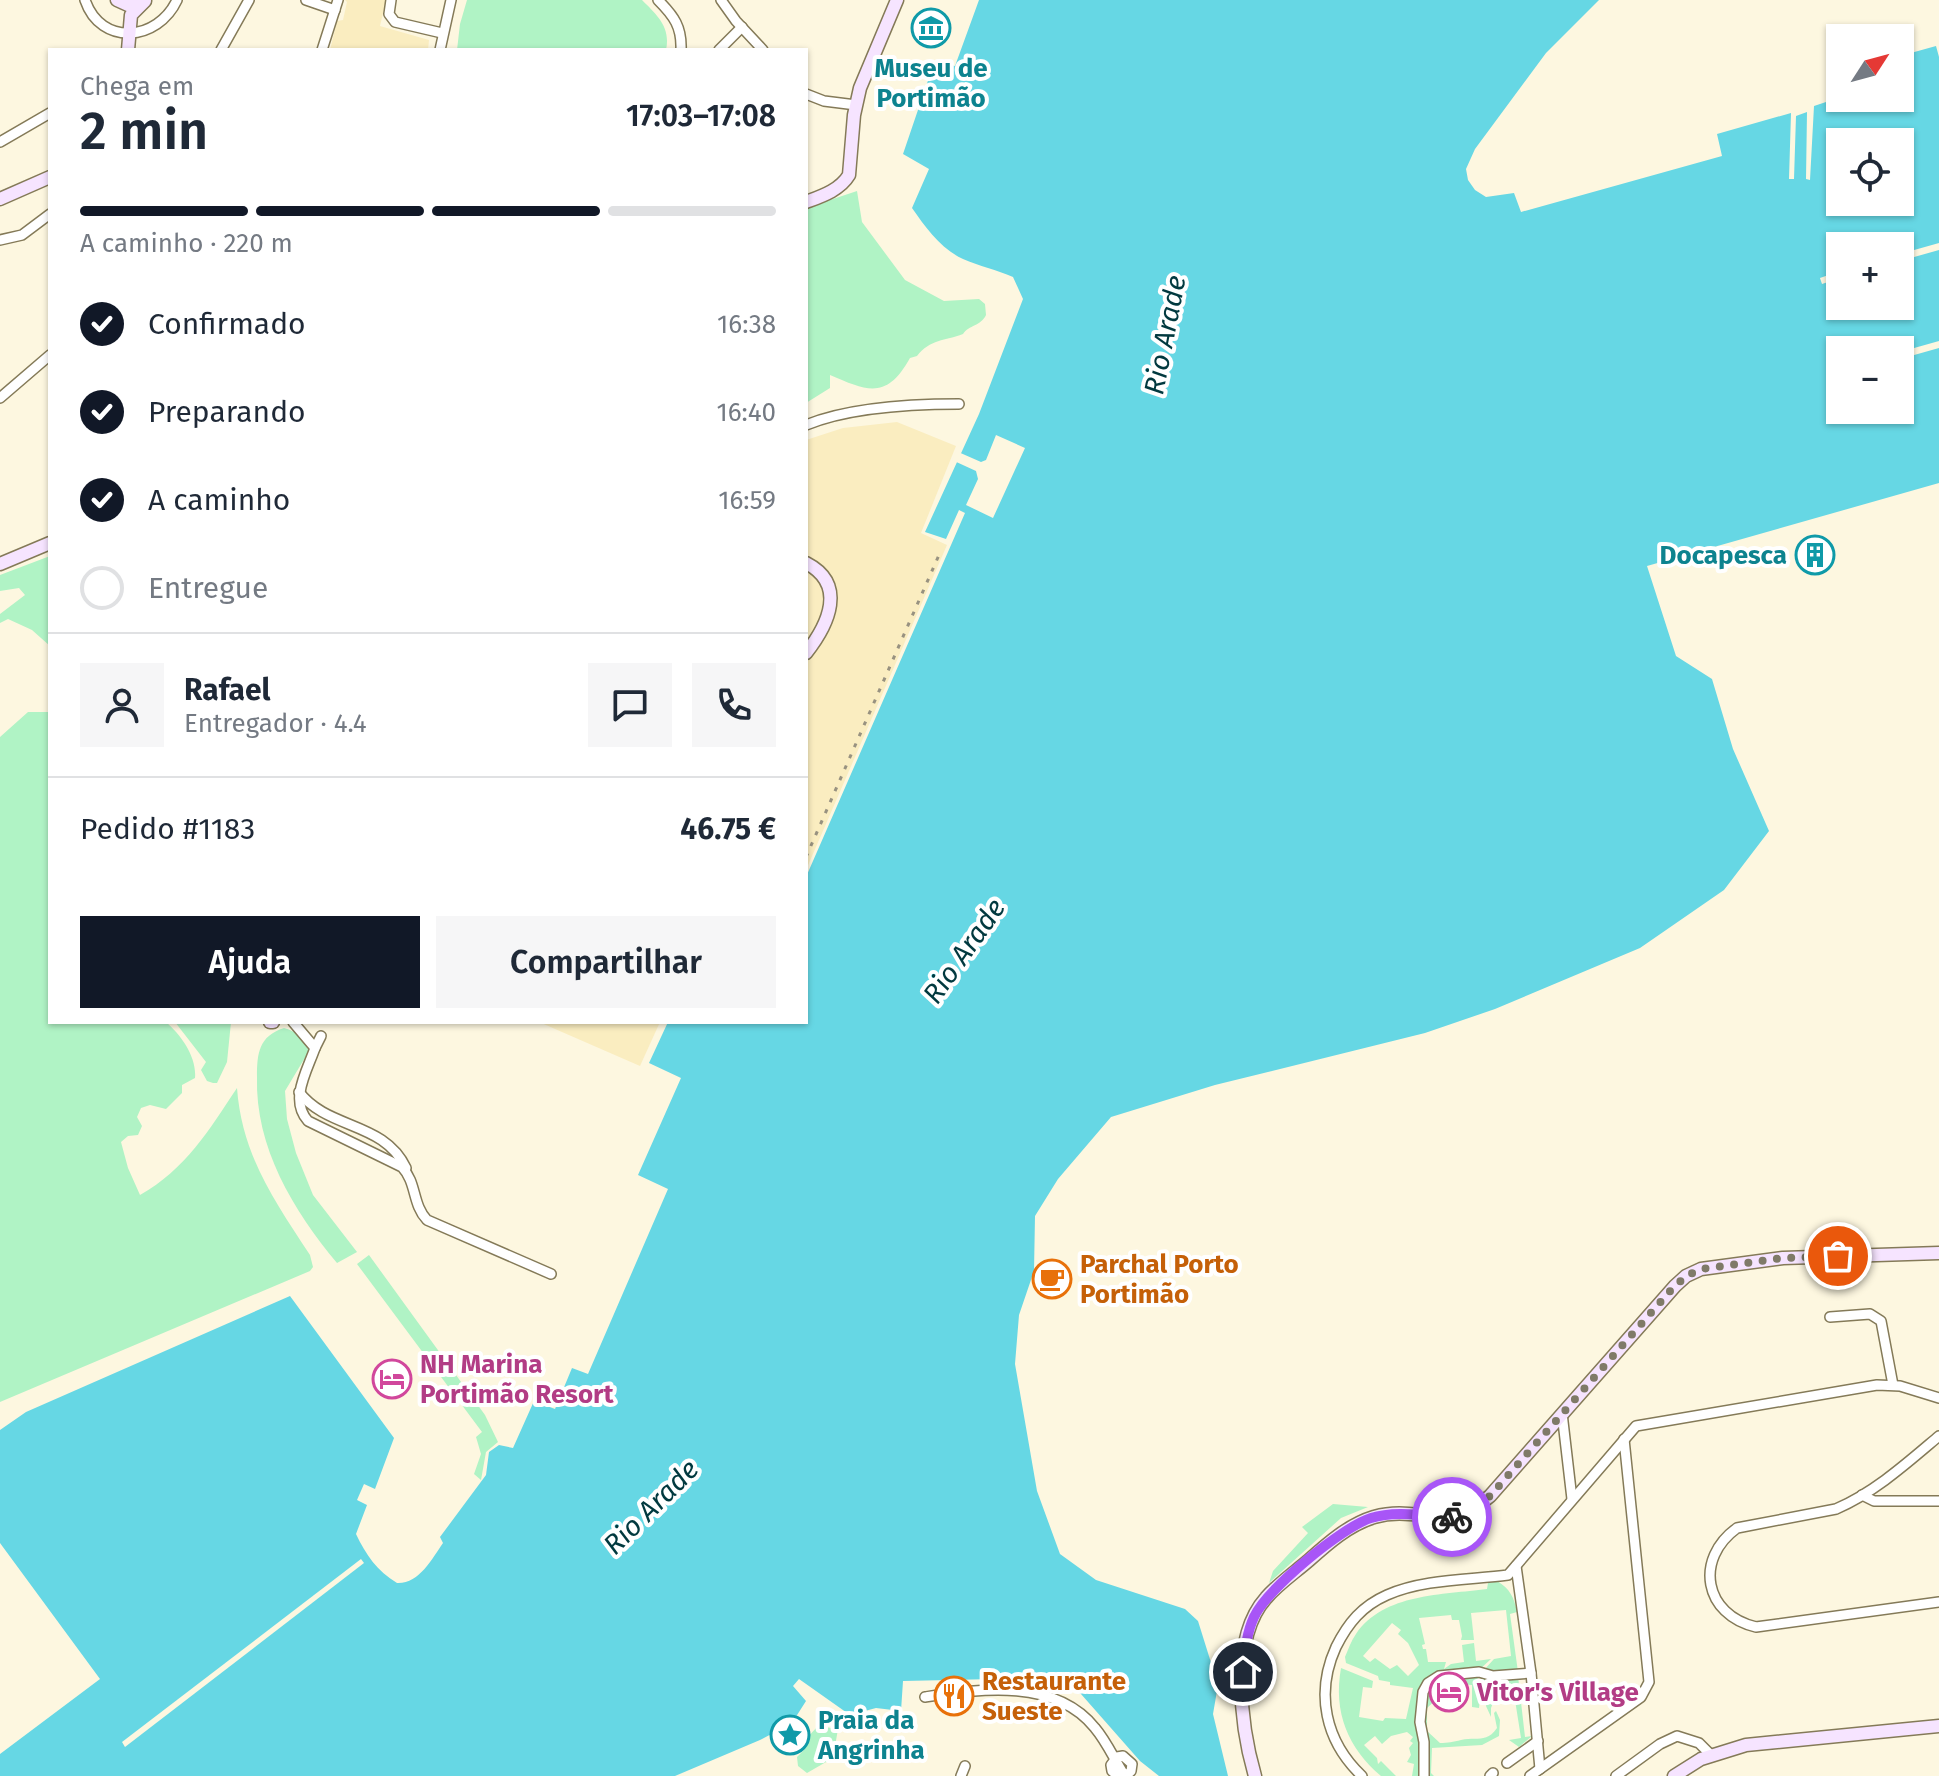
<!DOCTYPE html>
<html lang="pt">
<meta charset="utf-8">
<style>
:root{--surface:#fff;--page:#f6f6f7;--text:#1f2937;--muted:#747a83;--line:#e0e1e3;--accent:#111827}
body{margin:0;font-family:"Fira Sans",sans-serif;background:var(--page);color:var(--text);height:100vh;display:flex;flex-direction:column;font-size:30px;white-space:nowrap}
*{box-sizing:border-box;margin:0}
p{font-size:26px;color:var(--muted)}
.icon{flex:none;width:44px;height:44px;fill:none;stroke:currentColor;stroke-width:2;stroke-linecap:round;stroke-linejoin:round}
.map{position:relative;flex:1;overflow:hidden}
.sheet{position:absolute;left:48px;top:48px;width:760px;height:976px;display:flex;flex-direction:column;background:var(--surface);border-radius:0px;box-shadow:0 2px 6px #0004}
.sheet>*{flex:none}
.needle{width:52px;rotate:54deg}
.buttons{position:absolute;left:1826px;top:24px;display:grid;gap:16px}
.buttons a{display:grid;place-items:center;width:88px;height:88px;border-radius:0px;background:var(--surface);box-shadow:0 2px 6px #0004;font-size:40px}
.pin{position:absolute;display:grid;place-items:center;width:68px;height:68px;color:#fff;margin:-34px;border:4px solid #fff;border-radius:50%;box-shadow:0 2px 8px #0007}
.courier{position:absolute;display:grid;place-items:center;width:80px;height:80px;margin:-40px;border:6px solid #a855f7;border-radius:50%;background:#fff;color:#222;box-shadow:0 2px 10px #0007}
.summary em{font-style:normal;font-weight:600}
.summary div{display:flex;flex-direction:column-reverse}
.summary{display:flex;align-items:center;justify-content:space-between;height:136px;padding:0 32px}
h1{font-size:52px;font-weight:600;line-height:60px}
.bar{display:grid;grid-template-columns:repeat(4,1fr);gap:12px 8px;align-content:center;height:96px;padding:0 32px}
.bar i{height:10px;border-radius:6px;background:var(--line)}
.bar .on{background:var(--accent)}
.bar p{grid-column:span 4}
.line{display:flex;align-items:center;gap:20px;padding:0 32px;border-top:2px solid var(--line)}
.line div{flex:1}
.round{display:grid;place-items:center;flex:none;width:84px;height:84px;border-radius:0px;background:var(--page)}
ol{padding:0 32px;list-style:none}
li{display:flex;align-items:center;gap:24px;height:88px}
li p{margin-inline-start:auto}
li .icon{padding:8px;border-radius:50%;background:var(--accent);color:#fff;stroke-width:4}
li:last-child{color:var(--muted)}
li i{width:44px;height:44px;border:4px solid var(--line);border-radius:50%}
.action{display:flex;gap:16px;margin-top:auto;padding:16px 32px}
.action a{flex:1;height:92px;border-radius:0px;background:var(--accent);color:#fff;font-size:32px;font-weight:600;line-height:92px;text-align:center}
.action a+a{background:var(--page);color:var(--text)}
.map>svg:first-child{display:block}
.built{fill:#faedc0}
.green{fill:#b0f3c5;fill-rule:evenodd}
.water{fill:#66d7e4;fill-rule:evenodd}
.pier{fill:#fdf7e0}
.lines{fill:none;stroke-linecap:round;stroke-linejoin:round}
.street-casing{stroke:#847a58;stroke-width:12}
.secondary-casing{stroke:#847a58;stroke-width:15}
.street{stroke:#fff;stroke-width:9}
.secondary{stroke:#f6e4ff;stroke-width:12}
.rail{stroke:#989280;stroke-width:3;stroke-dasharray:4 8;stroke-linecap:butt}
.done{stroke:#7f7a68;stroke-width:8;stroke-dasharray:0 14.4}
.route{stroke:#a855f7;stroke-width:10}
.labels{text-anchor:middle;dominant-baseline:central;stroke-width:8;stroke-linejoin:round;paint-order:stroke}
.culture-label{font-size:26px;font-weight:bold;fill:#0d838f;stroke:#fff}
.food-label{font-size:26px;font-weight:bold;fill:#c56008;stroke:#fff;text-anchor:start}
.hotel-label{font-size:26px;font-weight:bold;fill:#b23c85;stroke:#fff;text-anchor:start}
.water-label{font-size:28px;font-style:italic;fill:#01393f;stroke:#fff}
</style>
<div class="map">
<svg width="1939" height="1776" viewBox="0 0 1939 1776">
<rect width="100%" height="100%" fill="#fdf7e0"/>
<g class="built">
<polygon points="345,0 386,0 380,26 429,40 428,50 330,50 337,21 343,20 347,2"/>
<polygon points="897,422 956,446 921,533 947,545 806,870 806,440 843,428"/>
<polygon points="539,1022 660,1022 640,1066"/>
</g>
<g class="green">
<path d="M467 0H642C657 15 671 27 666 50H457L460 24Z"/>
<path d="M857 191 862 222 905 280 944 301 979 299 985 304 986 315C981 326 969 325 963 334 945 341 930 339 917 356L910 358C887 399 869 392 830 375V388L806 403V208Z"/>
<polygon points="50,556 50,646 32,630 8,619 0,623 0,614 25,595 19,588 0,591 0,575"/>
<path d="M28 712H50V1022H166C181 1035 197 1057 195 1078L182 1085V1093L166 1109 150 1105 141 1108 137 1117 142 1126 138 1135 128 1136 121 1142 128 1168 140 1195C186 1169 209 1130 237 1088 242 1155 274 1200 310 1255L313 1267 310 1271 0 1402V737Z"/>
<polygon points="175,1022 231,1022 227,1062 217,1083 213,1083 207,1081 201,1070 206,1062"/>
<path d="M284 1028C298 1032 303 1038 309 1051L285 1091 287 1119 296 1153 313 1195 357 1252 337 1263C293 1210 255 1147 257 1077 257 1053 259 1036 284 1028Z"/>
<polygon points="369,1255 485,1415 498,1442 486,1452 481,1480 474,1474 481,1454 476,1437 482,1432 357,1264"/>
<polygon points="1333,1504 1368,1507 1341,1518 1269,1583 1273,1571 1308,1533 1302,1527"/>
<path d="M1497 1581C1510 1589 1514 1597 1517 1612L1510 1614 1518 1672 1493 1675 1484 1670 1494 1659 1511 1656 1506 1610 1471 1613 1474 1640H1461L1462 1636 1459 1620H1452L1451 1615 1419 1618 1425 1644 1422 1645 1423 1649H1426L1428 1662H1446L1444 1669 1451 1664 1464 1662 1462 1645 1474 1643 1476 1661 1491 1659 1479 1670 1425 1683 1421 1741 1422 1776H1412L1414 1764 1407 1762 1411 1755 1409 1748 1413 1743 1410 1741 1413 1737 1407 1732 1391 1736 1382 1744 1375 1736 1364 1745 1377 1758 1378 1764 1381 1761 1396 1776H1381C1348 1748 1333 1712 1341 1668L1373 1681 1372 1688 1363 1687 1359 1717 1383 1721 1385 1718 1406 1719 1413 1688 1390 1685V1682L1379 1680 1378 1676 1346 1663 1345 1657C1348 1650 1351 1641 1356 1634 1384 1593 1443 1595 1487 1589L1488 1583ZM1392 1623 1401 1630 1398 1634 1408 1643 1419 1665 1408 1676 1397 1665 1390 1669 1375 1658 1370 1662 1363 1656Z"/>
<path d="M1478 1675 1476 1689 1481 1690 1479 1708 1472 1707V1685L1446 1683 1439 1697 1427 1708V1731L1440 1743C1448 1743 1453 1742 1461 1740 1476 1736 1486 1744 1497 1728L1494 1713 1496 1711 1500 1720 1499 1736 1482 1745 1432 1748 1431 1773 1434 1776H1427L1423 1730 1428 1686 1436 1681Z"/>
<polygon points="1482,1676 1518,1676 1525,1737 1532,1736 1519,1747 1509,1740 1521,1738 1515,1700 1496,1695 1491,1708 1491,1717 1486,1706 1488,1698 1483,1697 1484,1689 1480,1687"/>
<polygon points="818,1726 838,1729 833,1758 807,1773 798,1766 797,1757 805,1749 805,1740"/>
</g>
<path class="water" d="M979 0H1599L1546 53 1475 149 1466 169 1468 180 1475 190 1486 197 1514 193 1521 212 1722 156 1717 134 1791 113 1789 179H1794L1796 116 1807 112 1806 179 1810 180 1814 106 1829 101 1827 77 1840 73V98H1900V56L1936 46 1939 57V243L1900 254V246H1840V271L1820 278 1822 284 1840 278V306H1900V261L1939 250V341L1900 352V350H1840V410H1900V359L1939 348V483L1647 566 1676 656 1712 679 1733 749 1769 831 1724 890 1640 948 1495 1009 1425 1033 1215 1085 1111 1117 1058 1179 1035 1216 1034 1271 1019 1315 1015 1364 1037 1491 1060 1554 1096 1580 1185 1609 1198 1621 1218 1685 1213 1714 1228 1776H1159L1140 1761 1081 1694 1040 1678 903 1681 901 1711 876 1708 850 1715 799 1679 793 1686 806 1701 792 1723 760 1740 675 1776H0V1754L100 1679 0 1543V1430L26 1412 290 1296 394 1438 375 1489 364 1484 357 1500 367 1505 356 1534C366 1555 377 1571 397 1583 419 1584 432 1559 443 1543L440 1537 486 1475 489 1452 499 1445 513 1448 534 1401 555 1409 572 1368 588 1374 668 1189 638 1175 681 1078 649 1063 668 1022H806V877L965 513 959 510 946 539 925 532 979 414 1023 299 1013 277C997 270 979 266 963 259 941 249 926 228 912 208L929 169 903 154 935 60 955 66ZM1840 142H1900V202H1840Z"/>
<g class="pier">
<polygon points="996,435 1025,448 993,518 966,505 978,479 976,471 952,460 956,451 981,462 986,460"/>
<polygon points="361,1559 364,1563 125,1747 122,1742"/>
</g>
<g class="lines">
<defs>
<g id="street">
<path d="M85 0C101 47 158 41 177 0"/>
<polyline points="306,0 335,10"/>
<polyline points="391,0 389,14 395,22 442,33"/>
<path d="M658 0C674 16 682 27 681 50"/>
<polyline points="721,0 736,21 763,50"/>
<polyline points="221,50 249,0"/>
<polyline points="322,50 338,0"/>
<polyline points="440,50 451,0"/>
<polyline points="719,50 742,27"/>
<polyline points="806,94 824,101 856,105"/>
<polyline points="0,142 50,113"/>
<polyline points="0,240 22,235 50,214"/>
<polyline points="0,398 50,355"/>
<path d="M806 425C850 407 912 404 959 404"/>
<path d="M293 1022 315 1048C307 1071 289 1100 308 1121L402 1167C417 1183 412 1204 427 1220L551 1274"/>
<polyline points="315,1048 321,1036"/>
<path d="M299 1092C328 1130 384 1121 406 1168"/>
<polyline points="1830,1317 1870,1314 1881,1321 1893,1385"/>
<polyline points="1562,1413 1572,1499"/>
<path d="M1939 1436C1907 1463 1875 1492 1836 1509L1737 1528C1694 1559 1704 1615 1756 1627L1939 1602"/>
<polyline points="1862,1495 1874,1501 1939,1501"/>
<polyline points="1516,1566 1531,1673 1540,1769"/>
<path d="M925 1697C981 1689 1055 1678 1095 1728 1107 1742 1115 1761 1125 1776"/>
<polyline points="1507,1763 1538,1741"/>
<polyline points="961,1776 965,1766"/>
<polyline points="1118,1776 1112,1771 1111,1765 1117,1757 1123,1756 1132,1764 1131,1771 1126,1776"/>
<path d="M1362 1776C1325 1741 1315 1693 1336 1647 1348 1623 1362 1606 1387 1595 1423 1579 1469 1580 1508 1575L1636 1426 1877 1385 1900 1386 1939 1398"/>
<polyline points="1424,1776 1424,1742 1420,1722 1423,1692 1428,1683 1439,1676 1479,1672 1493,1676 1531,1673"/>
<polyline points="1490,1776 1493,1773"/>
<polyline points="1530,1776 1641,1697 1649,1682 1624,1439"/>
<polyline points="1616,1776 1660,1744 1677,1736 1699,1743 1711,1755"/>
</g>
<g id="secondary">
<polyline points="117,0 128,5 143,2"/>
<polyline points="128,50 131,15 145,1"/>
<polyline points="0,199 50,177"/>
<path d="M806 202C822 196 840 190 849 175L854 115 860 88 897 0"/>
<path d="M806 563C847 584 829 624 806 653"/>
<polyline points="0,564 50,543"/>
<polyline points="270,1022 273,1022"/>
<path d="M1255 1776C1241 1728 1229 1639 1266 1598 1278 1584 1294 1573 1308 1561 1327 1544 1348 1525 1374 1517 1421 1504 1445 1535 1490 1496L1675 1286 1686 1276 1701 1269 1783 1258 1939 1253"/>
<polyline points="1674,1776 1701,1759 1746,1745 1939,1726"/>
</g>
</defs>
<use href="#street" class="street-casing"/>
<use href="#secondary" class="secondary-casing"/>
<use href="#street" class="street"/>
<use href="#secondary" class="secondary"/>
<polyline class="rail" points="806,857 939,555"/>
</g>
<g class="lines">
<polyline class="done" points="1452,1517 1465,1514 1490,1496 1671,1290 1686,1276 1701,1269 1783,1258 1838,1256"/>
<path class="route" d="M1243 1672C1245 1653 1246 1634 1254 1617 1267 1589 1342 1527 1371 1518 1396 1510 1426 1516 1452 1517"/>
</g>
<defs>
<symbol id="museum-ring" viewBox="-11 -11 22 22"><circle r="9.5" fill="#fff" stroke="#0f9aa8" stroke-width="1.5"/><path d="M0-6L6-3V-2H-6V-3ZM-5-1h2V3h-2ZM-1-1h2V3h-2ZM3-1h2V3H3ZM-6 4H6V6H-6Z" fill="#0f9aa8"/></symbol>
<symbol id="building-ring" viewBox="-11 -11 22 22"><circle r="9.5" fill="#fff" stroke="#0f9aa8" stroke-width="1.5"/><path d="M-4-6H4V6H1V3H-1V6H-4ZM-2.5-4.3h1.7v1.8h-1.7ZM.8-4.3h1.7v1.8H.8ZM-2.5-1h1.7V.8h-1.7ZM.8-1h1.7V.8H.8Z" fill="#0f9aa8"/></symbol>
<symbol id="cafe-ring" viewBox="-11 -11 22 22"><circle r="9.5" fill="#fff" stroke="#e8710a" stroke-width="1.5"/><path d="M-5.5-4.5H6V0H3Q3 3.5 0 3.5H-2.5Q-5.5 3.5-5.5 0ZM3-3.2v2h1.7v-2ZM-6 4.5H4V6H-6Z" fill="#e8710a"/></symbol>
<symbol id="hotel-ring" viewBox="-11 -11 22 22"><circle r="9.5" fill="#fff" stroke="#d1479c" stroke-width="1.5"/><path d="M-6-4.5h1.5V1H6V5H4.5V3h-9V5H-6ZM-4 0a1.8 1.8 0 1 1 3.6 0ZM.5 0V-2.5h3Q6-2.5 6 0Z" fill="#d1479c"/></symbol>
<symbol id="restaurant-ring" viewBox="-11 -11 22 22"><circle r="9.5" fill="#fff" stroke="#e8710a" stroke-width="1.5"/><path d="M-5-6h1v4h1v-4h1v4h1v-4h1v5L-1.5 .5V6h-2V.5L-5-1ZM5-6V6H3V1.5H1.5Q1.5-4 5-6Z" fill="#e8710a"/></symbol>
<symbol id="sight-ring" viewBox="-11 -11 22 22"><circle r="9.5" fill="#fff" stroke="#0f9aa8" stroke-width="1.5"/><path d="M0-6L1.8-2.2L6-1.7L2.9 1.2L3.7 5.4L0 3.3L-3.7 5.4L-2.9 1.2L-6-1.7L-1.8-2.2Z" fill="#0f9aa8"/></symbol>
</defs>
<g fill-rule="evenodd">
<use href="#museum-ring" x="909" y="6" width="44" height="44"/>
<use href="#building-ring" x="1793" y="533" width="44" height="44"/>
<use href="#cafe-ring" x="1030" y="1257" width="44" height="44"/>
<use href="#hotel-ring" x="370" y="1357" width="44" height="44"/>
<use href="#hotel-ring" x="1427" y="1670" width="44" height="44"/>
<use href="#restaurant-ring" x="932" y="1674" width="44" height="44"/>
<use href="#sight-ring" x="768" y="1713" width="44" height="44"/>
</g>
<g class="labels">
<g class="culture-label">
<text x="931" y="68">Museu de<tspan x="931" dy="30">Portimão</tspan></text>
<text x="1787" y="555" text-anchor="end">Docapesca</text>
<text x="818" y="1720" text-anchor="start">Praia da<tspan x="818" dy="30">Angrinha</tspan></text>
</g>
<g class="food-label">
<text x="1080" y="1264">Parchal Porto<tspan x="1080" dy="30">Portimão</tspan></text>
<text x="982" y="1681">Restaurante<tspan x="982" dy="30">Sueste</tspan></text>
</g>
<g class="hotel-label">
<text x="420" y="1364">NH Marina<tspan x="420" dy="30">Portimão Resort</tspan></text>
<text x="1477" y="1692">Vitor's Village</text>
</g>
<g class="water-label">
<text transform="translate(1165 335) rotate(-79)">Rio Arade</text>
<text transform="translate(964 951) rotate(-55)">Rio Arade</text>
<text transform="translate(651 1507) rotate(-45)">Rio Arade</text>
</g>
</g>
</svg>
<div class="buttons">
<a><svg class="needle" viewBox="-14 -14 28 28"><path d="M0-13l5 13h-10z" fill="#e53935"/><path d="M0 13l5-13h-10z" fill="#747a83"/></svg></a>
<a><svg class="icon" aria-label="locate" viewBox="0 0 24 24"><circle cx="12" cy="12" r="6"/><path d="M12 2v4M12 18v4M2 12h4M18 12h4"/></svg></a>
<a>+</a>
<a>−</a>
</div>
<div class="pin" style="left:1838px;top:1256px;background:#ea580c"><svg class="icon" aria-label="bag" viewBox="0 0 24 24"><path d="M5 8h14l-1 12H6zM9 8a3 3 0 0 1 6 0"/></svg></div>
<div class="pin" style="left:1243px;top:1672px;background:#1f2937"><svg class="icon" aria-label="home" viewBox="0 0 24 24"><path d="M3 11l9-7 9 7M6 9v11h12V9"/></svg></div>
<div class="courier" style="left:1452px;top:1517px"><svg class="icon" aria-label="bike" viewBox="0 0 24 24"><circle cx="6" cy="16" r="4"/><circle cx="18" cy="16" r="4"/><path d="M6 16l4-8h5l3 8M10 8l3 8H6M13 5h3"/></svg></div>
<section class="sheet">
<div class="summary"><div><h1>2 min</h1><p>Chega em</p></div><em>17:03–17:08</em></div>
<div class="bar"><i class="on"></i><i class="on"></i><i class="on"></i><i></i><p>A caminho · 220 m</p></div>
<ol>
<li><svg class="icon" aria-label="check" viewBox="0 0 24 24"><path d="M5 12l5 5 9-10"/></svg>Confirmado<p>16:38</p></li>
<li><svg class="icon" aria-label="check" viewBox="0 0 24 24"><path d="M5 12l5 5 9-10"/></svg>Preparando<p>16:40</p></li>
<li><svg class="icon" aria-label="check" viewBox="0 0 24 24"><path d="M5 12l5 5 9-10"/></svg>A caminho<p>16:59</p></li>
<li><i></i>Entregue</li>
</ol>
<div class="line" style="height:144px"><a class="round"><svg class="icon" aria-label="person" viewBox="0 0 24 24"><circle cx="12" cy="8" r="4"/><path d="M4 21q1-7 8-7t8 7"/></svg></a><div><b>Rafael</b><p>Entregador · 4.4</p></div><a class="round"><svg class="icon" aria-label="chat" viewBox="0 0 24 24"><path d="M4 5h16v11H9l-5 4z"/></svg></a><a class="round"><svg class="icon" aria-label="phone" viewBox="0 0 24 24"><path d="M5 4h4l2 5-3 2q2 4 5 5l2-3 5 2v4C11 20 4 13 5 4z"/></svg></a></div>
<div class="line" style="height:104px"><div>Pedido #1183</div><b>46.75 €</b></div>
<div class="action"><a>Ajuda</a><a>Compartilhar</a></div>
</section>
</div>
